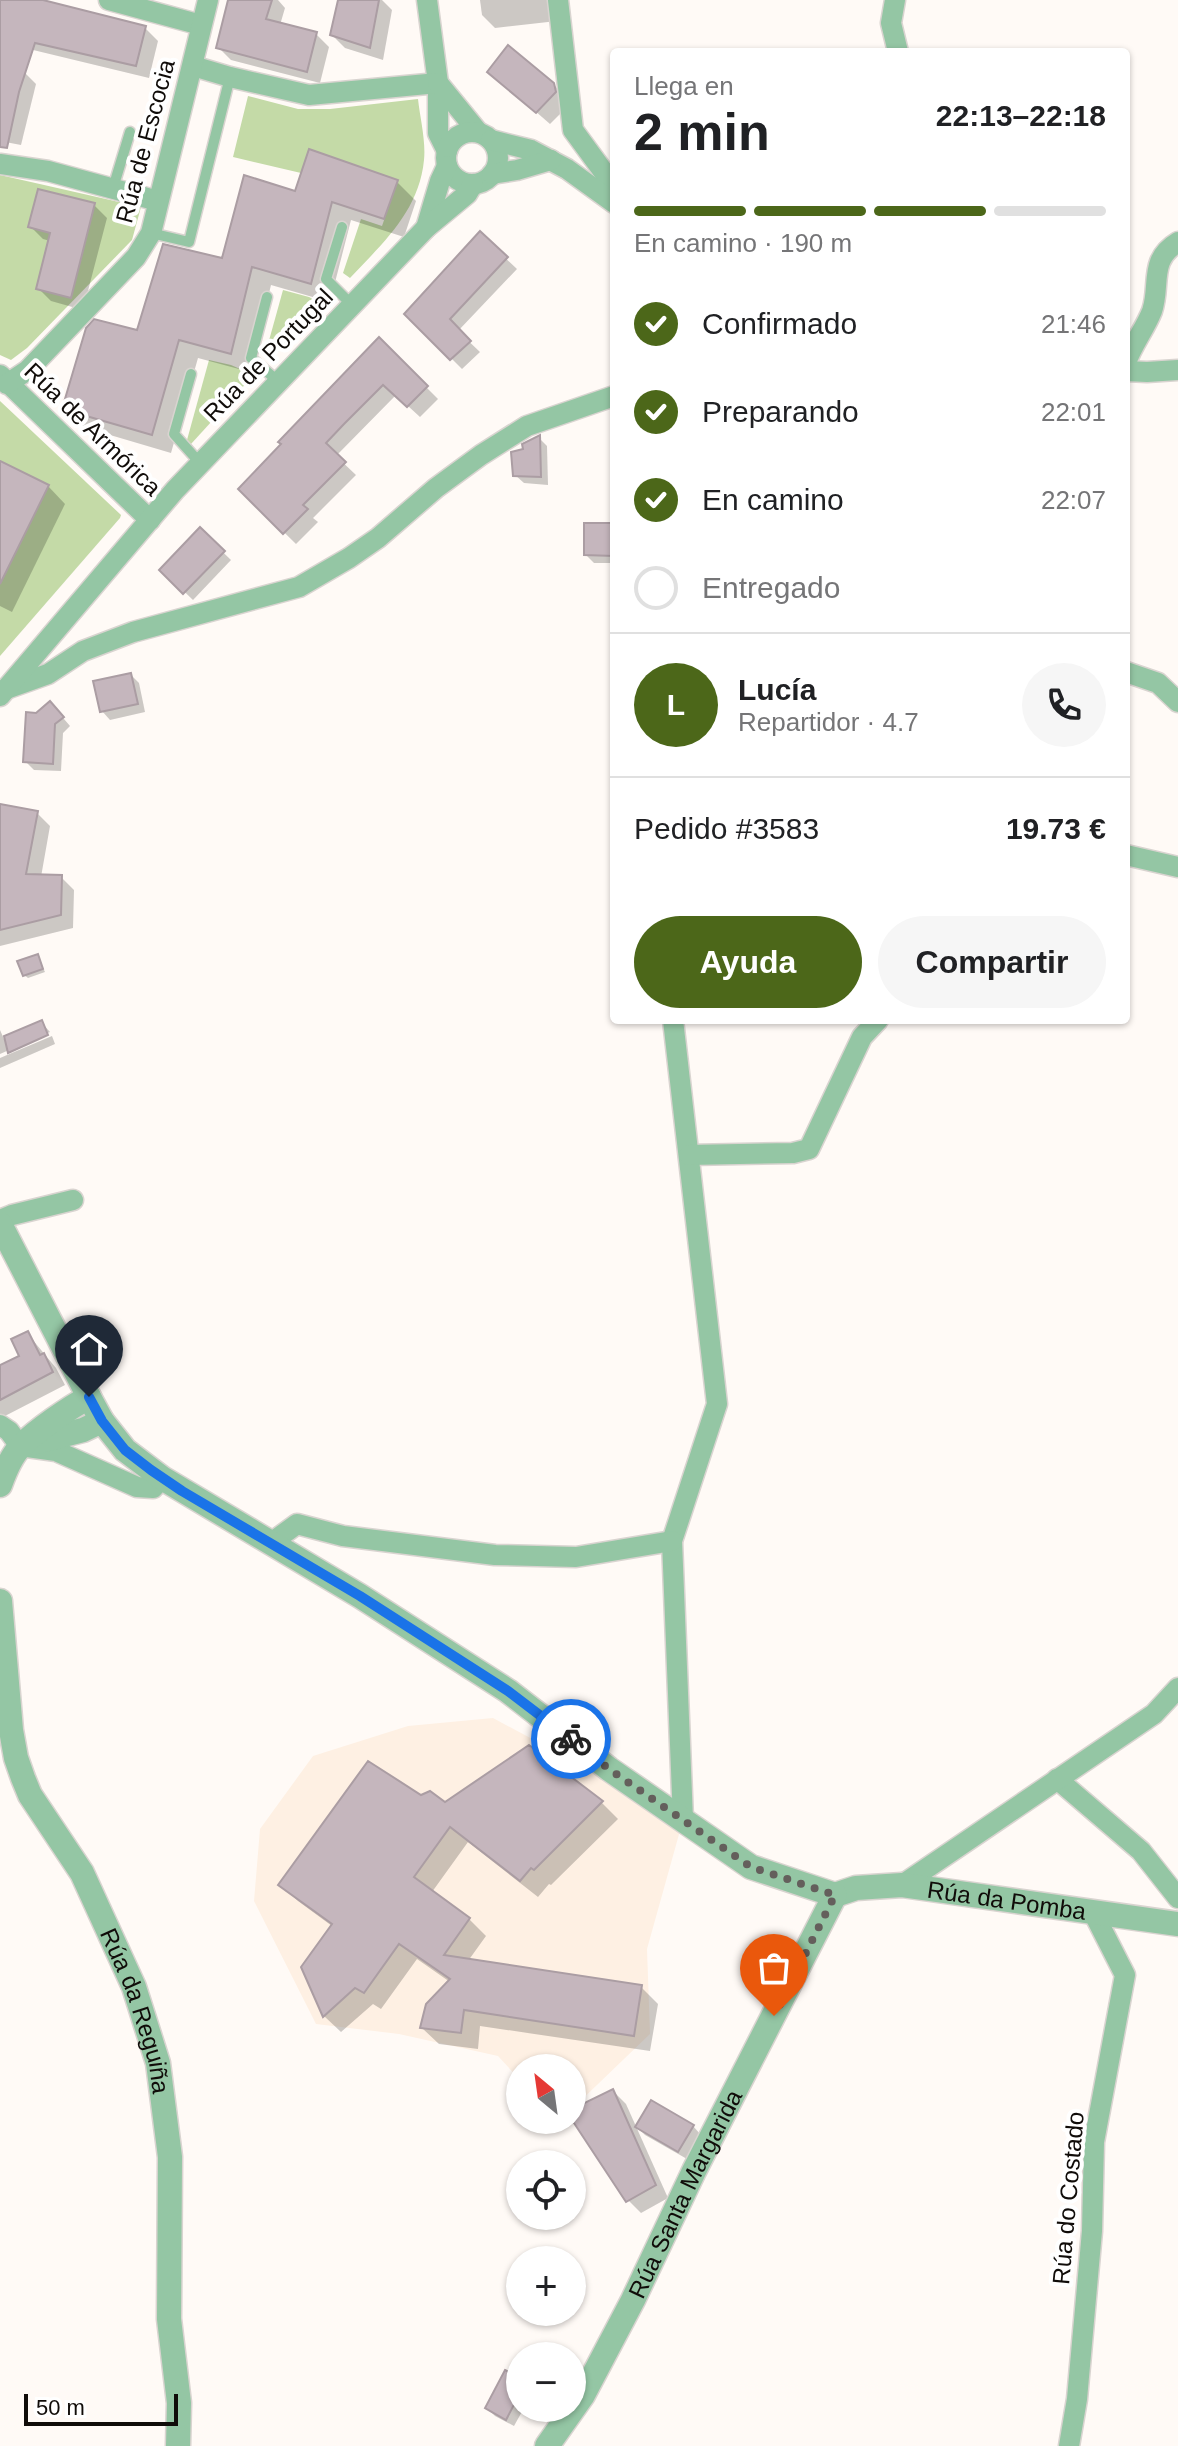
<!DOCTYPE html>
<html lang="es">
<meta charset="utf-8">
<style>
:root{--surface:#fff;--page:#f6f6f6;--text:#202124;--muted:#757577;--line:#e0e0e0;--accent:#4c6719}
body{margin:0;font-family:Helvetica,sans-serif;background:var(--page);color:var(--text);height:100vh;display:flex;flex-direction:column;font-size:30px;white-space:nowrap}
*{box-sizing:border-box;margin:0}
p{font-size:26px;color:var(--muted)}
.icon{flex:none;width:44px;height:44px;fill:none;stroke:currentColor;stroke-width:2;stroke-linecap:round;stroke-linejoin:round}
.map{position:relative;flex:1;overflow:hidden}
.drawer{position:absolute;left:610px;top:48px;width:520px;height:976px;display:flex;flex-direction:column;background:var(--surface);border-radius:8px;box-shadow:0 2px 6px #0004}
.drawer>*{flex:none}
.needle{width:52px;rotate:331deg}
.tools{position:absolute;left:506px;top:2054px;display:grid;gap:16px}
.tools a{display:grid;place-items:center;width:80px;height:80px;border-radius:50%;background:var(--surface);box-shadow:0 2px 6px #0004;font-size:40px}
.scale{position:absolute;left:24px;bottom:20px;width:154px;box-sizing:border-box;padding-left:8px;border:4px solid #100c09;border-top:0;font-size:22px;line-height:28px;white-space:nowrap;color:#100c09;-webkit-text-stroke:6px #fff;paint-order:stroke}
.pin{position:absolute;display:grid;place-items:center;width:68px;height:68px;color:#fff;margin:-82px -34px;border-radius:50% 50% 50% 0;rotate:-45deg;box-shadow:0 0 8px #0007}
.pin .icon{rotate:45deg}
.courier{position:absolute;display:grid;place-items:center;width:80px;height:80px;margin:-40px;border:6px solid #1a73e8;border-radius:50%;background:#fff;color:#222;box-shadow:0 2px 10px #0007}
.head em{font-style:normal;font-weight:700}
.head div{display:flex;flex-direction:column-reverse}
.head{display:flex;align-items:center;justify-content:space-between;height:136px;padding:0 24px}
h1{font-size:52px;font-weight:700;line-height:60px}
.bar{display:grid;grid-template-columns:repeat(4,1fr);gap:12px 8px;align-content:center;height:96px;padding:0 24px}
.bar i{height:10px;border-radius:6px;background:var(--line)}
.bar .current{background:var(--accent)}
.bar p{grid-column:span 4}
.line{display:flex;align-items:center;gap:20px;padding:0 24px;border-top:2px solid var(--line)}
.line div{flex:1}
.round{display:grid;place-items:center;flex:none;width:84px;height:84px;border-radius:42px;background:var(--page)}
ol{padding:0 24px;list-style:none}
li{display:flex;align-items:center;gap:24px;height:88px}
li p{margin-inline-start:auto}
li .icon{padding:8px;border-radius:50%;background:var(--accent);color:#fff;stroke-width:4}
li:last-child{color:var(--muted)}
li i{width:44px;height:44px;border:4px solid var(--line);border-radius:50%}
.action{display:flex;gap:16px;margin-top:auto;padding:16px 24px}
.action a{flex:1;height:92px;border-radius:48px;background:var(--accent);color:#fff;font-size:32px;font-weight:700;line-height:92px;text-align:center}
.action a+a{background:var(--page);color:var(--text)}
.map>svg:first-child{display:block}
.built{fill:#fef0e3}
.green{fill:#c4daa7}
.shadow{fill:#0003}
.building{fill:#c5b6bd;stroke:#ab9da3;stroke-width:2}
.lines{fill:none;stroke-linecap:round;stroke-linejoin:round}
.service-casing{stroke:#d9d4d0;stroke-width:13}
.minor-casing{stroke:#d9d4d0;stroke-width:23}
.tertiary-casing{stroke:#d9d4d0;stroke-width:27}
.service{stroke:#94c6a4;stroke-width:10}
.minor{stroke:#94c6a4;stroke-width:20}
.tertiary{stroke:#94c6a4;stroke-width:24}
.done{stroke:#645f5c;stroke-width:8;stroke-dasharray:0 14.4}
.route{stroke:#1a73e8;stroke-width:10}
.labels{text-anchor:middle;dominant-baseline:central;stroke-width:8;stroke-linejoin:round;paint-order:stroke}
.street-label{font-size:24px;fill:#100c09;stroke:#fff}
</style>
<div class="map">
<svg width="1178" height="2446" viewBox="0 0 1178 2446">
<rect width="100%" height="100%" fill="#fffaf6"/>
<polygon class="built" points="493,1718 683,1820 647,1949 650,2034 572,2109 572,2068 520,2068 520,2080 498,2056 399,2034 316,2024 254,1901 260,1829 313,1756 408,1726"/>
<g class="green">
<path d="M248 96 298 109H330L418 99C420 118 426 141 424 160 419 211 383 243 350 278L343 273 361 219 382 226 398 180 301 173 233 157Z"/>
<polygon points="0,175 141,207 132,240 27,348 11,360 0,355"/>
<polygon points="283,290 309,297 324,305 272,358 265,355"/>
<polygon points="209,360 231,365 254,375 191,444 187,440"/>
<polygon points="0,401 121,515 120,518 0,656"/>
</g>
<g class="shadow">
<polygon points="0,0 34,0 145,28 158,41 149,78 0,42"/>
<polygon points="230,0 278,0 285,8 280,25 316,34 329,47 320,83 231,60 218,47"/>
<polygon points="340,0 382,0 392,10 383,60 345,48 332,35"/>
<polygon points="480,0 554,0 557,21 495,28 482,15"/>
<polygon points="0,67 25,73 36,84 21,145 0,141"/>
<polygon points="490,72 553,84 567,98 568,106 550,124"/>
<polygon points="397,182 416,201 404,237 351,220 330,302 271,285 250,372 198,358 171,453 83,427 64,408 138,332 297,193"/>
<polygon points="94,205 107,218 83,310 51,301 38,288 50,241 43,239 30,226"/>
<polygon points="480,234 517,269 458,331 480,352 462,369 407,314"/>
<polygon points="379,340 438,399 420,417 396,395 336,456 356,475 313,518 318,522 296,544 240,489"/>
<polygon points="539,438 547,446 548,485 524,483 515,475 525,451"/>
<polygon points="0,463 48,486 65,504 12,612 0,606"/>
<polygon points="614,525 614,563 594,563 586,555"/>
<polygon points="200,530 231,560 193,600 162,570"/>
<polygon points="131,675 139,683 145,712 110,720 102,711"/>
<polygon points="58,712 70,726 63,733 61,771 34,770 25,761"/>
<polygon points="0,806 37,813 50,826 41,877 61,877 74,890 73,928 0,946"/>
<polygon points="37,956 45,972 28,978 24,975"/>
<polygon points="41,1022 50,1032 0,1054 0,1030 4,1039"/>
<polygon points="52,1036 55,1044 0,1068 0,1058"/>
<polygon points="27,1333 56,1368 65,1385 3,1417 0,1414 0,1368 21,1357"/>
<polygon points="421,1797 445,1804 601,1802 618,1819 551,1885 549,1884 538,1897 468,1842 432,1892 469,1919 486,1936 468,1961 641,1987 658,2004 650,2051 480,2026 478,2049 439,2044 422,2028 450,1982 417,1959 381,2009 373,2004 341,2032 324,2016 304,1967 332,1926 298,1901 281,1885"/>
<polygon points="613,2091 626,2104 668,2198 641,2213 628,2200 572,2116 572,2111"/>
<polygon points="693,2126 701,2135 687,2159 645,2135 637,2127"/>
<polygon points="520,2380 520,2408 524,2408 514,2426 495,2416 487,2408"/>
</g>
<g class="building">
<polygon points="0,0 43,0 146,26 136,66 35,43 19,92 7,148 0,147"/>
<polygon points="228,0 272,0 266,19 317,32 307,72 216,48"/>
<polygon points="338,0 379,0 370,48 330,35"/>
<polygon points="508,45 554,83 556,92 536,113 487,72"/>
<polygon points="309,149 398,180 384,219 332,202 311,284 252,267 231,354 179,340 152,435 62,409 86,328 94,319 137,330 163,244 222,258 244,175 295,191"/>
<polygon points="38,189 95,203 71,298 36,289 50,233 28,227"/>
<polygon points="480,231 508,257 450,319 471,341 450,360 404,314"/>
<polygon points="379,337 428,386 407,407 383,385 344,424 326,443 346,462 303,505 308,509 283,534 238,489 281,444 278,442"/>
<polygon points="540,435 541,477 513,476 511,452 523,449 522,444"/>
<polygon points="0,461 49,485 0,584"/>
<polygon points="584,523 614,523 614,556 584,555"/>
<polygon points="200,527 225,551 183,594 159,570"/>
<polygon points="131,673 138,704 100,712 93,681"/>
<polygon points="50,701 64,717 55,724 53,764 23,762 26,712 36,713"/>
<polygon points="0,804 38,811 26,874 62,875 61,915 0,930"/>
<polygon points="38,954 43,969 23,976 17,961"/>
<polygon points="42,1020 48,1035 8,1053 4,1036"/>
<polygon points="28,1331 40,1355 44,1353 53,1372 0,1400 0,1365 19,1356 11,1339"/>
<polygon points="529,1745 603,1801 534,1870 531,1868 520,1881 450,1827 414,1877 470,1918 444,1955 642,1985 634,2036 464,2010 461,2033 420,2028 426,2004 450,1979 399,1944 364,1993 355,1988 323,2017 301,1967 332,1924 278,1885 368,1761 421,1795 430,1791 445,1802"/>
<polygon points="613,2089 656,2185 626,2202 572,2120 572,2109"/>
<polygon points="651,2100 694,2125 678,2152 635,2127"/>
<polygon points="505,2370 520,2378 520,2393 506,2420 485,2408"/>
</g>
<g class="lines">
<defs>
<g id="service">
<polyline points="113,188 130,132"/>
<polyline points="342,227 326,279 352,305"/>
<polyline points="151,233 189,242 230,77"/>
<polyline points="267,297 251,358 279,382"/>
<polyline points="191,374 174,434 200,463"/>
</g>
<g id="minor">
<polyline points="109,0 201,25"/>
<polyline points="427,0 438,83 438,133 447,151"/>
<polyline points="558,0 573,130 614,186"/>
<polyline points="895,0 891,23 898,52"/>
<polyline points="193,66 230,77 309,95 438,83"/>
<polyline points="438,83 478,132"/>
<circle cx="472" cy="158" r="26"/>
<polyline points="491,140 531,150 567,169 614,203"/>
<polyline points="0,164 48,171 158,201"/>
<polyline points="492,174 517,170 551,160"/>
<polyline points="426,228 440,181 447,166"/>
<path d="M1126 363C1132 345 1145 329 1152 311 1161 285 1148 260 1178 242"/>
<polyline points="1126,371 1147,372 1178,370"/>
<polyline points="0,375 150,520"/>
<polyline points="7,384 28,370 136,257 151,233 208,0"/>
<polyline points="1126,672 1158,683 1178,702"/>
<polyline points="6,689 48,674 83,651 133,632 299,587 349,558 378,538 436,488 481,455 527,426 614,396"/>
<polyline points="0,696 175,490 426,228 467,194 473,184"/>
<polyline points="1126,855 1178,867"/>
<polyline points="673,1020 717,1404 672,1541 683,1820"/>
<polyline points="689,1155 793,1153 809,1149 862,1037 878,1020"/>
<polyline points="0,1220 12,1215 73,1200"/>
<polyline points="0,1425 9,1431 20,1446 56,1451 137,1487 153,1488 162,1478"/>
<polyline points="271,1543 297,1524 343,1536 495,1555 576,1557 672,1541"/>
<polyline points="1057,1779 1141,1851 1178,1898"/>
<polyline points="902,1885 1154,1714 1178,1688"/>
<polyline points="1069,2446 1077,2399 1092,2231 1094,2142 1125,1975 1094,1914"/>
</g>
<g id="tertiary">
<polyline points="0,1224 89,1397 102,1421 125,1450 162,1478 360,1596 508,1691 609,1769 751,1867 835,1895"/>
<polyline points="32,1443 83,1430 102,1421"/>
<path d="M0 1485C5 1471 11 1456 21 1446 37 1430 69 1408 89 1397"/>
<path id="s1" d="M0 1601 11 1730 16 1758 23 1778 30 1795 82 1873 134 1987 158 2063 170 2157 169 2319 179 2403 178 2446"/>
<path id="s2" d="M835 1895 856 1888 902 1885 1178 1924"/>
<path id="s3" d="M547 2446 583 2395 633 2300 694 2171 835 1895"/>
</g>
</defs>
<use href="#service" class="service-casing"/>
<use href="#minor" class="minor-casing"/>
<use href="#tertiary" class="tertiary-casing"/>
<use href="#service" class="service"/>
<use href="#minor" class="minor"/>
<use href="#tertiary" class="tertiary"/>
</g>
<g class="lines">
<polyline class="done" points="571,1739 609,1769 751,1867 835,1895 774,2016"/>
<polyline class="route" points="89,1397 102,1421 125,1450 151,1470 182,1491 360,1596 508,1691 571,1739"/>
</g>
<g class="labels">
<g class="street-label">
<text transform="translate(145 141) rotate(-75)">Rúa de Escocia</text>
<text transform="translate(268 355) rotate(-46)">Rúa de Portugal</text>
<text transform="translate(93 429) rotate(44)">Rúa de Armórica</text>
<text stroke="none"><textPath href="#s2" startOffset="174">Rúa da Pomba</textPath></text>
<text stroke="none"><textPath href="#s1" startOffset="440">Rúa da Reguiña</textPath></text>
<text stroke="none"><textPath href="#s3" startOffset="288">Rúa Santa Margarida</textPath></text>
<text transform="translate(1068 2198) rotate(-85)">Rúa do Costado</text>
</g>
</g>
</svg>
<div class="tools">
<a><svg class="needle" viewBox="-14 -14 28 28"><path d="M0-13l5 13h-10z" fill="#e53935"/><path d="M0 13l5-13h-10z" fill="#757577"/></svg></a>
<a><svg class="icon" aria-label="locate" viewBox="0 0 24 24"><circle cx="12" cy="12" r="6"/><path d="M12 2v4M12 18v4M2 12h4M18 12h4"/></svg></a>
<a>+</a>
<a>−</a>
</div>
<div class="scale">50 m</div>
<div class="pin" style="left:774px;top:2016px;background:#ea580c"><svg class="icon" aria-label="bag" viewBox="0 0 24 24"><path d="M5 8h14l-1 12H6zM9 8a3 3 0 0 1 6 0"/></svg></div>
<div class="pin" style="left:89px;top:1397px;background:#1f2937"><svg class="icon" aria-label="home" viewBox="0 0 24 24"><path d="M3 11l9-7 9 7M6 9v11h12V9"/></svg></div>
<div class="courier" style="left:571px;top:1739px"><svg class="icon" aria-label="bike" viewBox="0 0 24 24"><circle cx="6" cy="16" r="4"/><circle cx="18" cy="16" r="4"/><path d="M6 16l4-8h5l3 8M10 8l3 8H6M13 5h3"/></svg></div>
<section class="drawer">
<div class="head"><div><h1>2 min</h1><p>Llega en</p></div><em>22:13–22:18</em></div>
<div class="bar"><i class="current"></i><i class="current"></i><i class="current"></i><i></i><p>En camino · 190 m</p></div>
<ol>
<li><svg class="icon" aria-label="check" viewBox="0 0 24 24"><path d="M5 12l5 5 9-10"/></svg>Confirmado<p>21:46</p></li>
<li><svg class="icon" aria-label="check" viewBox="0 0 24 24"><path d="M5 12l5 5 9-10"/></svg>Preparando<p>22:01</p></li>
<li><svg class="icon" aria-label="check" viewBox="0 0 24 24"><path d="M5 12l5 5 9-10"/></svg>En camino<p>22:07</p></li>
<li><i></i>Entregado</li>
</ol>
<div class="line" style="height:144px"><b class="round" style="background:var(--accent);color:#fff">L</b><div><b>Lucía</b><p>Repartidor · 4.7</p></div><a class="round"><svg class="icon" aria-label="phone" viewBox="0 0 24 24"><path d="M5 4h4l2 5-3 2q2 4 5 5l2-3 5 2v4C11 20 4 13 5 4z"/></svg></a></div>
<div class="line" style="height:104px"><div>Pedido #3583</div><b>19.73 €</b></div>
<div class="action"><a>Ayuda</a><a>Compartir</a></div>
</section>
</div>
